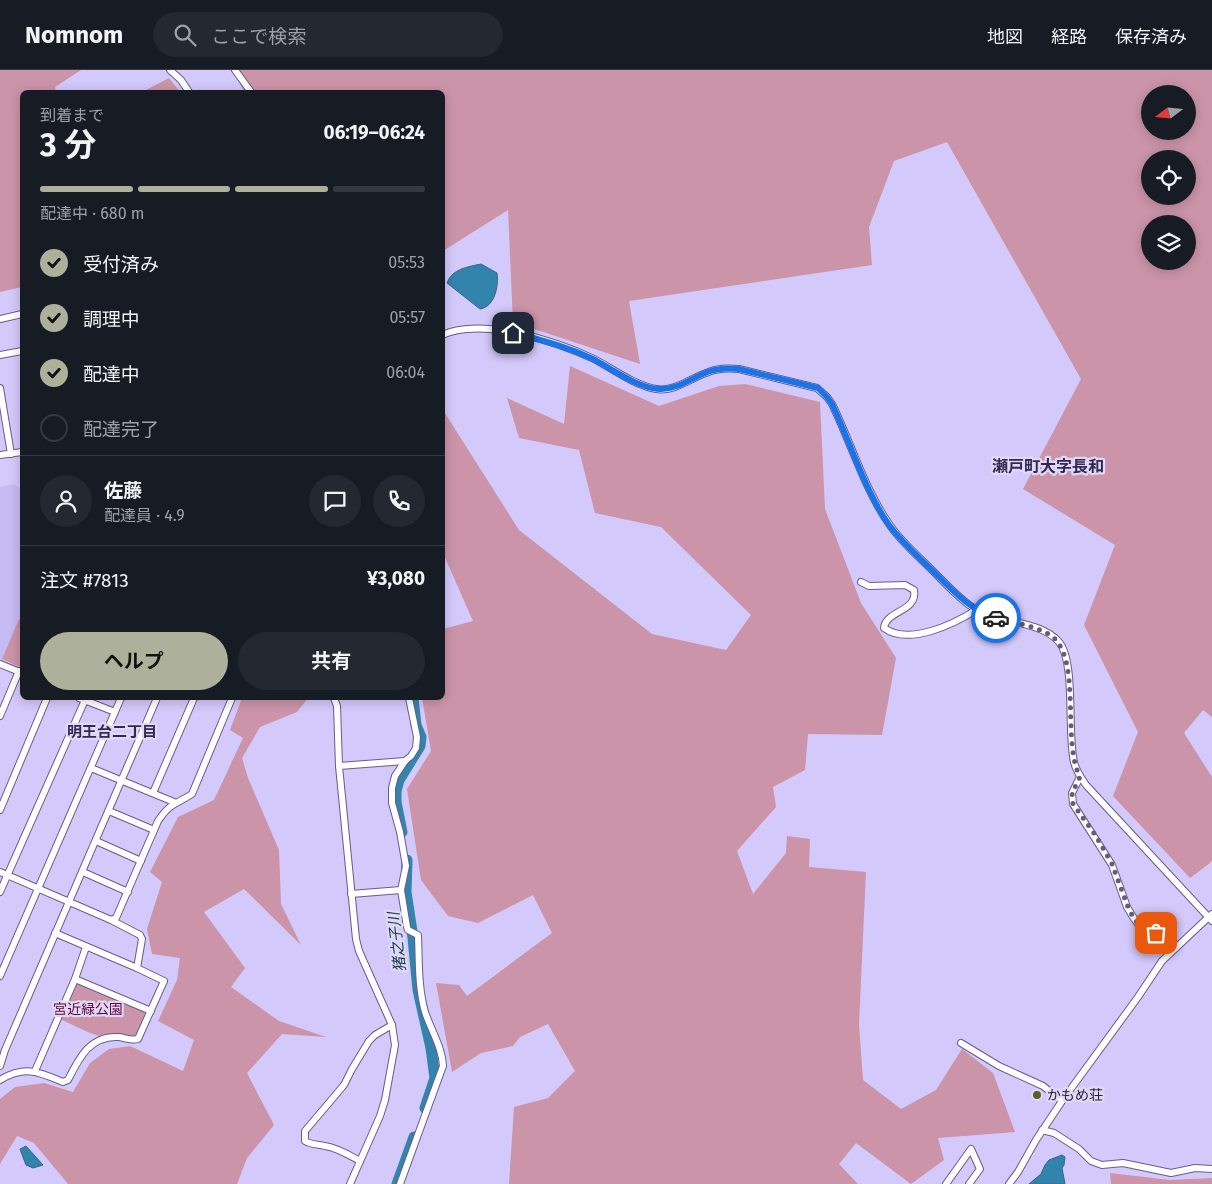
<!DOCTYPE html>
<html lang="ja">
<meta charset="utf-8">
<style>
:root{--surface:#171b24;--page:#242831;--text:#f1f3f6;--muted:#9ea1a6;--line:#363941;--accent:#adb09b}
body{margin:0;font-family:"Fira Sans","Noto Sans JP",sans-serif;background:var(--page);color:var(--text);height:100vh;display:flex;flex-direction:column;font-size:19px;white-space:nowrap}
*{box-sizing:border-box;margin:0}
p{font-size:16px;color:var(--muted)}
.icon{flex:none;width:28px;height:28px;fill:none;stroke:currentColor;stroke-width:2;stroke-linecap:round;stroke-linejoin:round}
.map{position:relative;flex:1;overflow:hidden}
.side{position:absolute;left:20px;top:20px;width:425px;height:610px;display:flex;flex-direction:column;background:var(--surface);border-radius:8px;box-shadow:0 2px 12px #0003}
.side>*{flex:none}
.needle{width:32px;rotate:254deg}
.controls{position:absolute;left:1141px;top:15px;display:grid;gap:10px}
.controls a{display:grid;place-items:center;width:55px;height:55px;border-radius:50%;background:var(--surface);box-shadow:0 2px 12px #0003;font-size:25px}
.pin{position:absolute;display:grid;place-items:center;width:42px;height:42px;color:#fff;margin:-21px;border-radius:10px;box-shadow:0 2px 8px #0006}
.courier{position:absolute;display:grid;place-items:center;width:50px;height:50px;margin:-25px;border:4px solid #1a73e8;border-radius:50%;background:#fff;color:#222;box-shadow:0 1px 6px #0007}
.summary em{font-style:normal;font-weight:700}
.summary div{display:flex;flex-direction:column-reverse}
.summary{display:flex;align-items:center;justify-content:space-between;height:85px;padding:0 20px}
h1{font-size:32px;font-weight:700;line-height:38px}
.bar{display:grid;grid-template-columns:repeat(4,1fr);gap:8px 5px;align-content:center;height:60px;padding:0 20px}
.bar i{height:6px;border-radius:4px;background:var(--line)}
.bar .active{background:var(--accent)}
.bar p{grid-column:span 4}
.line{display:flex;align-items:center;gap:12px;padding:0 20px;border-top:1px solid var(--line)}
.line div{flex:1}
.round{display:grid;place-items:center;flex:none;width:52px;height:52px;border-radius:26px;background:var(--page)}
ol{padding:0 20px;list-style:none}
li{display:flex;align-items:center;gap:15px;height:55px}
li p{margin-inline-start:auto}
li .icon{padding:5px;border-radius:50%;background:var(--accent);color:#111;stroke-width:4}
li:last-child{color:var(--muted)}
li i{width:28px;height:28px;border:2px solid var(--line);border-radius:50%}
.primary-button{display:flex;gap:10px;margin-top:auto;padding:10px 20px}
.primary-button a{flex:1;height:58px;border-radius:30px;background:var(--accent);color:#111;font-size:20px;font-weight:700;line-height:58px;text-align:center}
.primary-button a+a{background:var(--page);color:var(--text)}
header{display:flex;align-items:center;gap:30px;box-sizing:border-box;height:70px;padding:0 25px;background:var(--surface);border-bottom:1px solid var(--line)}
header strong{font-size:24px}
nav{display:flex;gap:28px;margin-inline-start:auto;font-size:18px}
.search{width:350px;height:45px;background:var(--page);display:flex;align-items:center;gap:12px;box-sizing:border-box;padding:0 18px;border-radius:28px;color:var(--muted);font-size:19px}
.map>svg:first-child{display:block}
.built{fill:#c6bbf3}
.green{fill:#cb94a9;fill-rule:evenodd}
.water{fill:#3284ac;stroke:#2f6789}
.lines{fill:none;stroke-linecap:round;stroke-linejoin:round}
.river{stroke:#3284ac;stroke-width:11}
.minor-casing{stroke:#675d89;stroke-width:8}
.minor{stroke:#fff;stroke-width:6}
.done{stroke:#635d7b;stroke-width:5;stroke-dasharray:0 9}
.route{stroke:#1a73e8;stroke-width:6}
.poi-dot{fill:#595e2c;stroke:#dfd9f7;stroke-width:2}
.labels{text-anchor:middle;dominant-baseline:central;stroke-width:4.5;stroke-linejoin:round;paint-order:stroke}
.park-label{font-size:14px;fill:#5f0237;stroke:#dfd9f7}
.poi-label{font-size:14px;fill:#272336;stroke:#dfd9f7;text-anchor:start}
.neighbourhood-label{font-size:15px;font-weight:bold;fill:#332950;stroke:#dfd9f7}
.water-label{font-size:15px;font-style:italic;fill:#133648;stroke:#dfd9f7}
.quarter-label{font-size:16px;font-weight:bold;fill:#332950;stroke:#dfd9f7}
</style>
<header>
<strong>Nomnom</strong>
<div class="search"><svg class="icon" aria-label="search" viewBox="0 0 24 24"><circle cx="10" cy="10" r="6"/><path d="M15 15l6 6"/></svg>ここで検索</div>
<nav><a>地図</a><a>経路</a><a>保存済み</a></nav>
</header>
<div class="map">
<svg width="1212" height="1114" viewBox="0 0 1212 1114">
<rect width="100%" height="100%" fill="#d3c9fa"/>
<polygon class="built" points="14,414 22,421 22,599 0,590 0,417"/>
<g class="green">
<polygon points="0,0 81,0 55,17 56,22 22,22 22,217 0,222"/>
<path d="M233 0H1212V647L1203 640 1184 663 1212 707V790L1210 793 1190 808 1113 726 1138 662 1084 555 1115 475 1023 419 1081 309 947 72 894 91 869 157 872 195 629 231 640 294 513 252 508 140 443 181 442 22H244ZM1150 24H1188V61H1150ZM1150 89H1188V126H1150ZM1150 154H1188V191H1150Z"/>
<polygon points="169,8 180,22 142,22"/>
<polygon points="570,296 659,336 719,316 745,314 820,332 825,439 861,533 896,588 882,665 808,664 805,700 773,717 776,737 737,781 753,824 786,783 787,766 810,769 809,797 866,802 859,954 863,1010 901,1039 936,1020 962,979 993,1003 1015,1062 938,1068 944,1090 911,1114 856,1073 839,1094 858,1114 509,1114 514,1037 548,1028 575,1001 548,954 520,967 513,976 481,983 452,1002 436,913 459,915 467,926 552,863 533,825 478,853 448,846 421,810 407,719 431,681 422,628 442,628 443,559 473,551 443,483 443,340 519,460 652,564 726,580 751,545 661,457 595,443 579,380 519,368 507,328 564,354"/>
<polygon points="19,549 22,551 22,598 2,589"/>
<polygon points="242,628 308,628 297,642 260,657 242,688 248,708 279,780 281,834 301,875 244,819 204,842 245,898 231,917 279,951 326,967 282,964 247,1003 274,1055 247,1088 237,1114 68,1114 34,1073 17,1066 0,1094 0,1029 15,1017 44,1013 73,1022 90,993 109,979 130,976 183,1001 194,970 158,951 177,910 180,888 152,884 147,859 162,812 150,802 178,747 214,730 243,668 230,660"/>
<path d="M80 913 144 942 146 946 138 966 132 968C115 961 116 966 101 966 94 966 69 953 60 949L74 916Z"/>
<polygon points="1110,1103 1170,1110 1212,1108 1212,1114 1111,1114"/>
</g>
<g class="water">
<path d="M481 194 497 203C499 215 495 237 480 239L447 213C452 199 467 197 481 194Z"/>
<polygon points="26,1076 43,1095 33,1098 26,1095 20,1079"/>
<polygon points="1062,1085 1065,1087 1064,1095 1062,1098 1065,1114 1029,1114 1041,1104 1045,1095 1049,1090"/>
</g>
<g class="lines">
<g class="river">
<polyline points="402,762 396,732 396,721 399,710 420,676 421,667 416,655 413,628"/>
<polyline points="407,790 406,822 413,868 418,920 431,978 435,1008 425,1038"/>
<polyline points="397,1114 414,1067"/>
</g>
<defs>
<g id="minor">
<polyline points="170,0 181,10 189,22"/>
<polyline points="235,0 251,22"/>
<polyline points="0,249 22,244"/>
<path d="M442 265C482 247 556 271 594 289 613 299 634 315 656 319 674 322 689 309 706 303 717 298 727 298 739 299L817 318 827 327 832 334C851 373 864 418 889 454 901 472 918 486 933 501 946 514 959 529 975 539 1000 554 1040 550 1059 572 1076 592 1067 663 1074 692 1076 701 1081 708 1086 715L1212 851"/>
<polyline points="0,285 22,281"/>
<polyline points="0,318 11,384"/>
<polyline points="0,385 22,382"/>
<path d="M861 512 869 516 905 515 914 520C918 542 886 540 884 558 909 576 954 554 976 540"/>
<polyline points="0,594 22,603"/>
<polyline points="79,628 115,642"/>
<polyline points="334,628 337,636 339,696 356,869 359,881 392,955 395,975 385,1030 380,1046 350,1114"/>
<polyline points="0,646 19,601"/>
<polyline points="339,696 405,691"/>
<polyline points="91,698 174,732"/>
<polyline points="1080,707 1072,723 1073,734 1112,795 1127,837 1133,847 1138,854 1155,863 1170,883"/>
<polyline points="153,723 194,628"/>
<polyline points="0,740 47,628"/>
<polyline points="109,741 154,760"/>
<polyline points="96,771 141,791"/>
<path d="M0 802 111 850 116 848 158 751C171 732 175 735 192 724L232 628"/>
<polyline points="83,802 128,822"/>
<polyline points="0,822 85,630"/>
<polyline points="351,824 401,820"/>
<polyline points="55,863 137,898"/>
<polyline points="0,906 121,628"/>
<polyline points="75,909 151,941"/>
<polyline points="961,973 999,996 1043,1016 1062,1031"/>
<polyline points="0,996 5,980 157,628"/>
<polyline points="35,1001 75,909 86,877"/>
<path d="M0 1010C25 995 39 1002 63 1012L68 1010C79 988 90 965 119 967 126 968 131 971 138 969L164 911 137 898 142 869 140 865 111 850"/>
<polyline points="1042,1060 1054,1063 1079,1079 1091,1091 1102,1095 1123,1093 1171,1103 1195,1098 1212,1099"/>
<path d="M360 1091C349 1085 338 1078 325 1076 318 1074 311 1075 305 1071V1061L344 1015 352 999 369 971 375 965 392 955"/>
<path d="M400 1114 443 996C442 977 431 960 425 942 418 918 419 890 418 865L408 860 407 857 401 820 406 796 400 762 392 733V718L395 706 405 691 411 686 416 678 417 667 409 628"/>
<polyline points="946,1114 971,1079 980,1099 969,1114"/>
<polyline points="1009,1114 1018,1102 1036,1070 1062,1031 1138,927 1162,891 1212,844"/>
</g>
</defs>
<use href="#minor" class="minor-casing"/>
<use href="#minor" class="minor"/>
</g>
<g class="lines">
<path class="done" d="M996 548C1014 553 1034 555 1050 565 1083 586 1061 671 1080 707L1072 723 1073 734 1096 766 1112 794 1128 837 1133 847 1138 854 1156 863"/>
<path class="route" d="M513 263C540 269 567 277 593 289 612 299 638 318 659 319 676 320 690 309 705 303 717 298 727 298 739 299L818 318 827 327 832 334C850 372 865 421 889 455 904 475 923 491 940 508 957 525 973 541 996 548"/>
</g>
<circle class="poi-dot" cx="1037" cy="1025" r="5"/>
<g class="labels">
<g class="park-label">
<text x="88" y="939">宮近緑公園</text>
</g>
<g class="poi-label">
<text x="1047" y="1025">かもめ荘</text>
</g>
<g class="neighbourhood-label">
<text x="112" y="662">明王台二丁目</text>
</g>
<g class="water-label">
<text transform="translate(397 872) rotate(-97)">猪之子川</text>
</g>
<g class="quarter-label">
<text x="1048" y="396">瀬戸町大字長和</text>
</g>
</g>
</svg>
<div class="controls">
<a><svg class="needle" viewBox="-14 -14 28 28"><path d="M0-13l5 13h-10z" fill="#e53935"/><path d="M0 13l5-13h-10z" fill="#9ea1a6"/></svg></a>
<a><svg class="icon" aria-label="locate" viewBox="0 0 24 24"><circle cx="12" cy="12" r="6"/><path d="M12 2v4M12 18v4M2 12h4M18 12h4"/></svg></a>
<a><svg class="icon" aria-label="layers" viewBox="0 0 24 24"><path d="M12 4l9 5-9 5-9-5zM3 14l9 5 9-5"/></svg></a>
</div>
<div class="pin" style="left:1156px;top:863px;background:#ea580c"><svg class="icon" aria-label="bag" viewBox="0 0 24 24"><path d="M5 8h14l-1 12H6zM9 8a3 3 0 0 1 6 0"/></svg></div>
<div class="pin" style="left:513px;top:263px;background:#1f2937"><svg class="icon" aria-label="home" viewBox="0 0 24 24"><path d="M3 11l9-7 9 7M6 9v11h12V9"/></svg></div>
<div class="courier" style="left:996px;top:548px"><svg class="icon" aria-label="car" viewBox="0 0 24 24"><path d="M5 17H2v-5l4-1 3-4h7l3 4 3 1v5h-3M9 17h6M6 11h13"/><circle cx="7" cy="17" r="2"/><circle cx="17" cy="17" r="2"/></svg></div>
<section class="side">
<div class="summary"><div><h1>3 分</h1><p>到着まで</p></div><em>06:19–06:24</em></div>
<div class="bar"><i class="active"></i><i class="active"></i><i class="active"></i><i></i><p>配達中 · 680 m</p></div>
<ol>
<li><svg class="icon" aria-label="check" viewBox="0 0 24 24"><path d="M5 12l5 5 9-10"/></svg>受付済み<p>05:53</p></li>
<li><svg class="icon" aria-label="check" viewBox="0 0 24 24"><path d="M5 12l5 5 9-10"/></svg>調理中<p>05:57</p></li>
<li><svg class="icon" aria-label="check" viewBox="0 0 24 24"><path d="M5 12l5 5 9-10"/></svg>配達中<p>06:04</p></li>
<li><i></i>配達完了</li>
</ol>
<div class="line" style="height:90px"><a class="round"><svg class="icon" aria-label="person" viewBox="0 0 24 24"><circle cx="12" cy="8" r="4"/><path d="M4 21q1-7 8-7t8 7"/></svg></a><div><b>佐藤</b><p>配達員 · 4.9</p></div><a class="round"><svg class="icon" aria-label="chat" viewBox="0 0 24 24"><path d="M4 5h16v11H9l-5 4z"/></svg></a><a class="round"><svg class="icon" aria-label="phone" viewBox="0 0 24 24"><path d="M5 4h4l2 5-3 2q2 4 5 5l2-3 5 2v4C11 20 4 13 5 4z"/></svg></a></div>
<div class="line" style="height:65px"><div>注文 #7813</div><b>¥3,080</b></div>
<div class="primary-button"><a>ヘルプ</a><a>共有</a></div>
</section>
</div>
